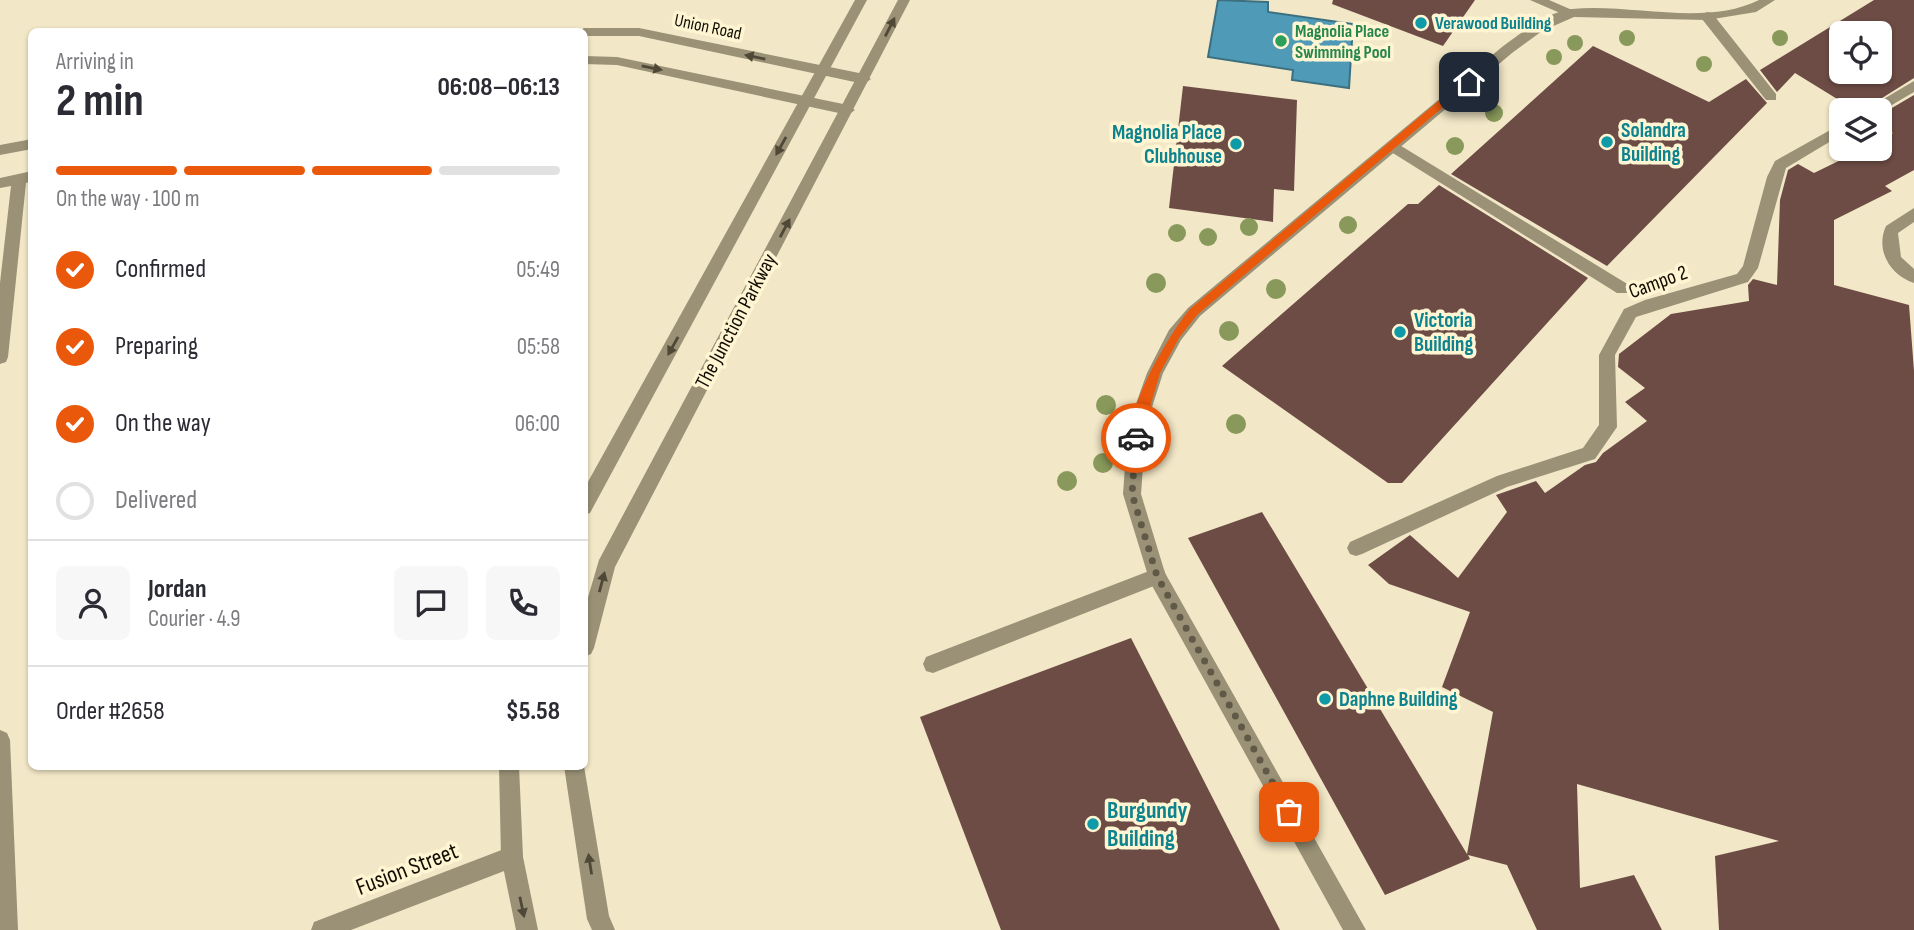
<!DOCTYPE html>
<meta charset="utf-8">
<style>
:root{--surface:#fff;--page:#f7f7f7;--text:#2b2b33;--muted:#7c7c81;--line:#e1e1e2;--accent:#ea580c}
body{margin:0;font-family:"Sofia Sans Condensed",sans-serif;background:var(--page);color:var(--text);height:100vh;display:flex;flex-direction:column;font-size:26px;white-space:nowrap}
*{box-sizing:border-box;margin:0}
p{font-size:23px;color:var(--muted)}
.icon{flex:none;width:38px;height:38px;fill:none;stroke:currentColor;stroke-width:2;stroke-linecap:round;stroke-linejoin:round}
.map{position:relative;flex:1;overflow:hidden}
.panel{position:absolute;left:28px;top:28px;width:560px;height:742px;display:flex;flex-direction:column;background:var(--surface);border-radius:10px;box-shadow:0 2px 5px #0004}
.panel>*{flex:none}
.buttons{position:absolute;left:1829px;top:21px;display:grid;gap:14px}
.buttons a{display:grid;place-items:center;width:63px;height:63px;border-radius:10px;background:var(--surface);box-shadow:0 2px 5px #0004;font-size:35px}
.pin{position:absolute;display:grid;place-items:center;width:60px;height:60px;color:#fff;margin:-30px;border-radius:14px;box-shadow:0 4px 10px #0006}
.courier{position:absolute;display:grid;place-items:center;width:70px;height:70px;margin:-35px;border:5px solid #ea580c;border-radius:50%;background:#fff;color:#222;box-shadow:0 2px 9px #0007}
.headline em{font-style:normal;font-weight:700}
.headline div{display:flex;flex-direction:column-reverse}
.headline{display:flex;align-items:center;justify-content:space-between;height:119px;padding:0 28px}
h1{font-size:46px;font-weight:700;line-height:52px}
.bar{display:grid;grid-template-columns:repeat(4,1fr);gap:10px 7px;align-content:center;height:84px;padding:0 28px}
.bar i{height:9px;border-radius:5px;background:var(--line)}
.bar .current{background:var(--accent)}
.bar p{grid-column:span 4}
.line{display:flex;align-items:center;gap:18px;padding:0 28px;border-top:2px solid var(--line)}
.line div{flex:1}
.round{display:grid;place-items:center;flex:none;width:74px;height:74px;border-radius:10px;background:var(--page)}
ol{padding:0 28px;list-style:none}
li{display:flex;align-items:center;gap:21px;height:77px}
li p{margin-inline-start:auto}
li .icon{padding:7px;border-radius:50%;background:var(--accent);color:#fff;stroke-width:4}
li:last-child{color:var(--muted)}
li i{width:38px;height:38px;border:4px solid var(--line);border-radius:50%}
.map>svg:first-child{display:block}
.water{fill:#4e9ab7;stroke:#3c7081;stroke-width:2}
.building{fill:#6c4c45;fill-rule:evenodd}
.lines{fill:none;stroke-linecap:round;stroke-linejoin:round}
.service{fill:#9a9176;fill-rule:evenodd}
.minor{fill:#9a9176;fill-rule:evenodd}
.tertiary{fill:#9a9176;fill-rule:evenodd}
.tree{fill:#88995b}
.oneway{fill:#4f4837}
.route{fill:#ea580c}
.done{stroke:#605947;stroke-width:7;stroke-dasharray:0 12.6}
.culture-dot{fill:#0f9aa8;stroke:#fff5d3;stroke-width:2.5}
.leisure-dot{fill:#2e9e5b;stroke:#fff5d3;stroke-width:2.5}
.labels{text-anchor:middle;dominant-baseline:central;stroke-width:7;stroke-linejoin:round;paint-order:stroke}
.far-culture-label{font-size:18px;font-weight:bold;fill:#0d838f;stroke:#fff5d3;text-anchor:start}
.far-street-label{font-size:18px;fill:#110d03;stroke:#fff5d3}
.far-leisure-label{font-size:18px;font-weight:bold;fill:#27864d;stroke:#fff5d3;text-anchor:start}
.culture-label{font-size:21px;font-weight:bold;fill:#0d838f;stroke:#fff5d3;text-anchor:start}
.street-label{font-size:21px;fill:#110d03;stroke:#fff5d3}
.near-culture-label{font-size:24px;font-weight:bold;fill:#0d838f;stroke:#fff5d3;text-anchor:start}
.near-street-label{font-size:24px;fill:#110d03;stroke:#fff5d3}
</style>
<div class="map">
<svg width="1914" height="930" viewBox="0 0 1914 930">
<rect width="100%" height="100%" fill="#f2e7c6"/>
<polygon class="water" points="1218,0 1268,2 1268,12 1353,24 1349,88 1292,80 1293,70 1208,57"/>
<g class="building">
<polygon points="1333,0 1475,0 1443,46 1332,4"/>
<path d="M1874 0H1914V78L1863 110H1855L1795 73 1777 92 1760 70ZM1841 33H1880V72H1841Z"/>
<polygon points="1593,46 1709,102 1746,79 1767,103 1607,266 1451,174"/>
<polygon points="1183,86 1297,100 1294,191 1274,189 1273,222 1169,208"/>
<polygon points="1914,95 1914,170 1885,186 1892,191 1834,220 1834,285 1909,305 1914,371 1914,930 1719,930 1715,856 1779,841 1577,784 1580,888 1634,875 1662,930 1537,930 1507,865 1468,855 1470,859 1385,895 1188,538 1262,512 1467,854 1493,712 1442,687 1470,612 1389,584 1368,565 1410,535 1458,578 1507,512 1496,495 1536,481 1545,493 1585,465 1596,462 1603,453 1647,421 1625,402 1645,388 1618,367 1619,354 1671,314 1749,301 1748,285 1753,279 1777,285 1780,200 1788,170 1798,164 1814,173 1863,149 1880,149 1880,140 1893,133 1880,125 1880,115"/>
<polygon points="1439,185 1588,278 1402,483 1388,483 1222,366 1408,204 1418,204"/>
<polygon points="1131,638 1280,930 1001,930 920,717"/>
</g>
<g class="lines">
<g class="service">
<polygon points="1530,0 1549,0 1579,13 1577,16 1567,16"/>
<polygon points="1707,12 1712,13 1776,94 1776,100 1766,100 1702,19 1700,16"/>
<polygon points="1914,81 1914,92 1880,112 1865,110"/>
<polygon points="1841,124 1841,135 1786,168 1758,268 1748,282 1636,317 1615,355 1617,427 1595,459 1507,487 1362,554 1356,556 1350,554 1347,548 1350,542 1497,476 1583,448 1599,425 1599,355 1624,309 1645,300 1737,274 1743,266 1767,177 1775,161"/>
<polygon points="1393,141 1629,285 1631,289 1629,293 1617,293 1388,150 1386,146"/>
<polygon points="1157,568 1164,570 1166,576 1164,582 933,673 926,671 923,664 926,657"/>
</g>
<g class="minor">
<path d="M1759 0H1775L1756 12 1707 20 1574 17 1542 31 1512 53 1200 316 1181 340 1163 373 1146 426 1141 494 1165 573 1366 930H1343L1150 582 1123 494 1128 426 1147 373 1169 330 1188 308 1502 47C1522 32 1547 12 1572 9 1630 3 1705 27 1759 0Z"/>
<polygon points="584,28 639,28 864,74 871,79 864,84 639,36 584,36 584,32 578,32"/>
<polygon points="584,56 617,57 848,105 855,110 848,115 617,65 584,64"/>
<polygon points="32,139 32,149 0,155 0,145"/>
<polygon points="32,171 32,181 26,183 8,357 6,362 0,364 0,283 11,186 0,188 0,178"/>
<path d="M1914 208V222L1898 233 1901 257 1914 269V283C1890 275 1875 250 1886 226Z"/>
<polygon points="0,730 7,733 10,740 18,930 0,930"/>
<polygon points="512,846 520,849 523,857 520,865 351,930 311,930 314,922"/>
</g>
<g class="tertiary">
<polygon points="855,0 867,0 590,513 584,515 584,489"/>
<polygon points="898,0 910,0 615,567 594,648 591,654 584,657 584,611 599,560"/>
<polygon points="499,766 519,766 523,857 538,930 516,930 501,857"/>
<polygon points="564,766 584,766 609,916 615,930 592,930 587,919"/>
</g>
</g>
<g class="tree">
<circle cx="1627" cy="38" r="8"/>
<circle cx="1780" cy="38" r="8"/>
<circle cx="1575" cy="43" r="8"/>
<circle cx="1554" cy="57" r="8"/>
<circle cx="1704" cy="64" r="8"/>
<circle cx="1494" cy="113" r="9"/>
<circle cx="1455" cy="146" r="9"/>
<circle cx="1348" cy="225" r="9"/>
<circle cx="1249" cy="227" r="9"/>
<circle cx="1177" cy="233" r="9"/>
<circle cx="1208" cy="237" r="9"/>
<circle cx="1156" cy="283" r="10"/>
<circle cx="1276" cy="289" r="10"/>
<circle cx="1229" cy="331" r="10"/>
<circle cx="1106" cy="405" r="10"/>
<circle cx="1236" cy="424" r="10"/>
<circle cx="1103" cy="463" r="10"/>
<circle cx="1067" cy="481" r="10"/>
</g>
<defs><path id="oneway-solid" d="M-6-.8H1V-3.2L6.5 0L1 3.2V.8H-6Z" transform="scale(1.75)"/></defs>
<g class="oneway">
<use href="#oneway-solid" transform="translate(890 27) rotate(-63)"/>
<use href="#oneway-solid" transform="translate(755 57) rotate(-168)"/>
<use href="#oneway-solid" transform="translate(652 68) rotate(12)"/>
<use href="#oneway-solid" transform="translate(781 146) rotate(119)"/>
<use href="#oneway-solid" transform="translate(785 228) rotate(-62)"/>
<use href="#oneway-solid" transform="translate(673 346) rotate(119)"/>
<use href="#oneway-solid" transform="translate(602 582) rotate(-75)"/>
<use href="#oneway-solid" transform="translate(590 864) rotate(-99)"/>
<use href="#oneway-solid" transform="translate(522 907) rotate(78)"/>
</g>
<path class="route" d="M1465 79 1473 82 1197 315 1179 338 1160 373 1140 442H1132C1123 411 1170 333 1190 309Z"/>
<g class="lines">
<polyline class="done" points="1136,438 1132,494 1157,576 1289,812"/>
</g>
<g class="culture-dot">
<circle cx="1421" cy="23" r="7"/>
<circle cx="1607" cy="142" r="7"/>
<circle cx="1236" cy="144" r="7"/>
<circle cx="1400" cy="332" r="7"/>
<circle cx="1325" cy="699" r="7"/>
<circle cx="1093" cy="824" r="7"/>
</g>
<circle class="leisure-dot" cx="1281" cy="41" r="7"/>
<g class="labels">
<g class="far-culture-label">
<text x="1435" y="23">Verawood Building</text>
</g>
<g class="far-street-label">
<text transform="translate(708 27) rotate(12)">Union Road</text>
</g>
<g class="far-leisure-label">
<text x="1295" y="31">Magnolia Place<tspan x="1295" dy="21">Swimming Pool</tspan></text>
</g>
<g class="culture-label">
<text x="1621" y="130">Solandra<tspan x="1621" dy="24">Building</tspan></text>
<text x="1222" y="132" text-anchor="end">Magnolia Place<tspan x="1222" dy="24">Clubhouse</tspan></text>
<text x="1414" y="320">Victoria<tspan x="1414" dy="24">Building</tspan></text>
<text x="1339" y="699">Daphne Building</text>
</g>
<g class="street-label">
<text transform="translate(1658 282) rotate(-20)">Campo 2</text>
<text transform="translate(736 321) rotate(-62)">The Junction Parkway</text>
</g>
<g class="near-culture-label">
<text x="1107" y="810">Burgundy<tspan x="1107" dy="28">Building</tspan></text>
</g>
<g class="near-street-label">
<text transform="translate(407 869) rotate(-21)">Fusion Street</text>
</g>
</g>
</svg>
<div class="buttons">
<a><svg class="icon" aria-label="locate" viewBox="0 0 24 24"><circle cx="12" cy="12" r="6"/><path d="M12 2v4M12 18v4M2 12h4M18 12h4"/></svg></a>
<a><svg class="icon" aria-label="layers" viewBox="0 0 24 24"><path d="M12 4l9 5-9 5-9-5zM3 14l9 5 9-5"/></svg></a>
</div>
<div class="pin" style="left:1289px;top:812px;background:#ea580c"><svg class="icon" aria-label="bag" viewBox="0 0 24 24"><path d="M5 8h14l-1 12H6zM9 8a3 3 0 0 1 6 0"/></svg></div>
<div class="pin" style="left:1469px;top:82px;background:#1f2937"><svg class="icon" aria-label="home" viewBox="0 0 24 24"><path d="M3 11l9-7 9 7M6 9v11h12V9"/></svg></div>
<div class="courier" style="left:1136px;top:438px"><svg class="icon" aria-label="car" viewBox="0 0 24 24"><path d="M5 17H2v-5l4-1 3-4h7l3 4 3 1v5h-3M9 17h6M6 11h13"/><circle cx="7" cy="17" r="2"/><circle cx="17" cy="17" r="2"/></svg></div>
<section class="panel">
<div class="headline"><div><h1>2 min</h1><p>Arriving in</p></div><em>06:08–06:13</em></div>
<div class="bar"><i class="current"></i><i class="current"></i><i class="current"></i><i></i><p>On the way · 100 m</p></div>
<ol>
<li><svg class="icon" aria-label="check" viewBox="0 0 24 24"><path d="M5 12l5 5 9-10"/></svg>Confirmed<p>05:49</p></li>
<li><svg class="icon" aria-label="check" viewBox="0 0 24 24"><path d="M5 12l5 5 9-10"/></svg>Preparing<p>05:58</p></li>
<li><svg class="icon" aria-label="check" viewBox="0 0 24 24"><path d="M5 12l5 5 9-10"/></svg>On the way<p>06:00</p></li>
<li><i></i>Delivered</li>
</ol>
<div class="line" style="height:126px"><a class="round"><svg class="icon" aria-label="person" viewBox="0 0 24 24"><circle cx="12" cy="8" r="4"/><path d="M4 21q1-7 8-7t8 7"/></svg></a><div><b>Jordan</b><p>Courier · 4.9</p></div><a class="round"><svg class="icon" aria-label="chat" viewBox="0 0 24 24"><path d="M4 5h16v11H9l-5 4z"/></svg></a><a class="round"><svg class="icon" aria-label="phone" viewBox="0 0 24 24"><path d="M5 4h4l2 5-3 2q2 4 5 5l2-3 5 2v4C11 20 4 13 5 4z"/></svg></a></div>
<div class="line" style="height:91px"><div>Order #2658</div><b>$5.58</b></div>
</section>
</div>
